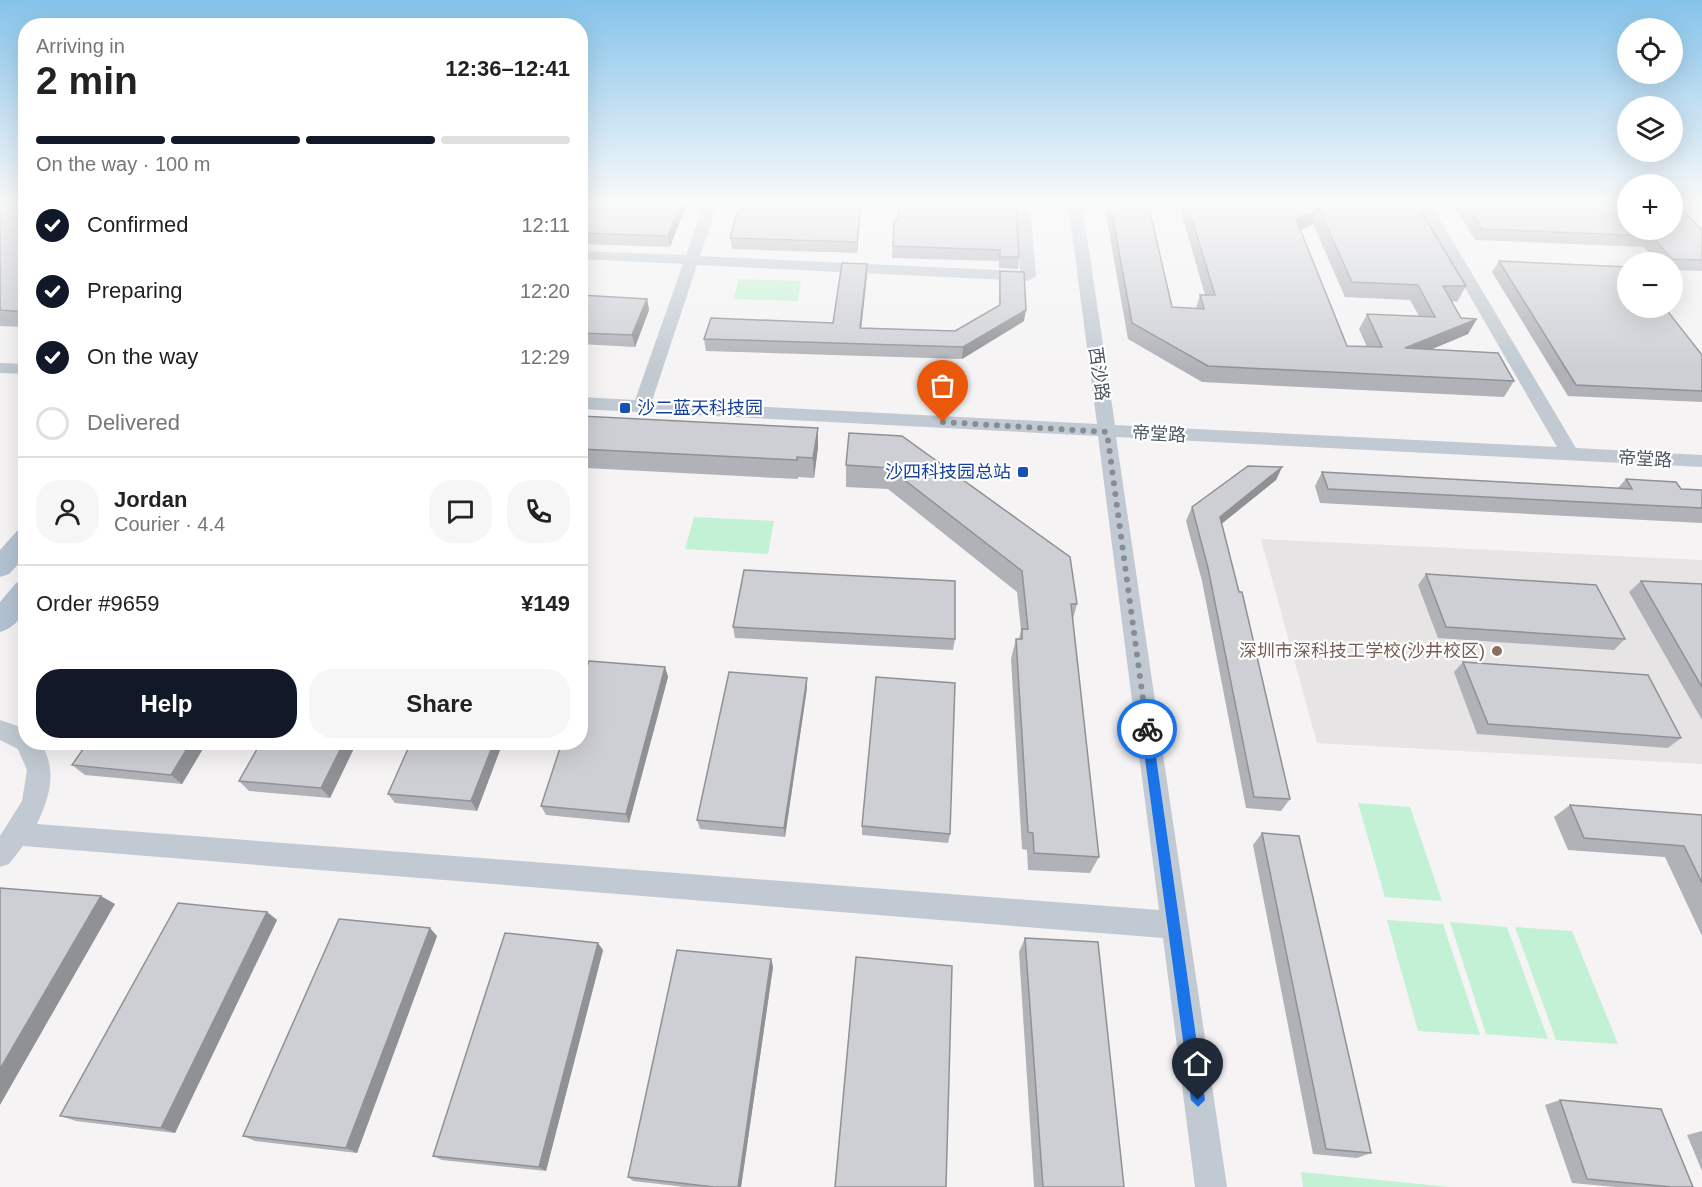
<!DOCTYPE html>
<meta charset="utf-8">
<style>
:root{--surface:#fff;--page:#f6f6f6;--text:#222;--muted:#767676;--line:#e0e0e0;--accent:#111827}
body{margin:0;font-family:Arial,"Noto Sans SC",sans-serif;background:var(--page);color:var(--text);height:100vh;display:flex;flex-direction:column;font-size:22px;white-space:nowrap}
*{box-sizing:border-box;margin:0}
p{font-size:20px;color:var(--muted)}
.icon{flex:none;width:33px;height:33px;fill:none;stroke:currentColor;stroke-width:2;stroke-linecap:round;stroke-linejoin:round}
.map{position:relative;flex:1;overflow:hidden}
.drawer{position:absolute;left:18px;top:18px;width:570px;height:732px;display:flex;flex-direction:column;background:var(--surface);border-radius:24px;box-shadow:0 6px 24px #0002}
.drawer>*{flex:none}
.tools{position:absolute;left:1617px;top:18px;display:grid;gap:12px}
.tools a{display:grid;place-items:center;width:66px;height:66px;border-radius:50%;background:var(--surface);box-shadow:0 6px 24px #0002;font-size:30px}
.pin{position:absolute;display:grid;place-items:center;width:51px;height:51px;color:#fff;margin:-62px -26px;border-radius:50% 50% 50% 0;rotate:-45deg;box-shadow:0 0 6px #0007}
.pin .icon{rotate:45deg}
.courier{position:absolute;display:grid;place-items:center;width:60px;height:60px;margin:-30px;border:4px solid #1a73e8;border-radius:50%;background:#fff;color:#222;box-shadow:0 2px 8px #0007}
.overview em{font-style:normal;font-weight:800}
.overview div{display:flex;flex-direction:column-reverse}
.overview{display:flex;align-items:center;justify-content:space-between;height:102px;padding:0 18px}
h1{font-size:39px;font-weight:800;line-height:45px}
.bar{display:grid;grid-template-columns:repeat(4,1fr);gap:9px 6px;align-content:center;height:72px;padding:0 18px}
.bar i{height:8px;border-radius:4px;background:var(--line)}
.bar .current{background:var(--accent)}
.bar p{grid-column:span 4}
.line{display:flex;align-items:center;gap:15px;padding:0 18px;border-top:2px solid var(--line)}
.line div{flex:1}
.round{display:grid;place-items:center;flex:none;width:63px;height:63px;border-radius:24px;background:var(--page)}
ol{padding:0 18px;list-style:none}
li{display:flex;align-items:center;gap:18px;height:66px}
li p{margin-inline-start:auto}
li .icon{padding:6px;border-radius:50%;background:var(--accent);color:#fff;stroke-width:4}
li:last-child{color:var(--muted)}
li i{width:33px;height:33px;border:3px solid var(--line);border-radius:50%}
.button{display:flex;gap:12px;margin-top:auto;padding:12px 18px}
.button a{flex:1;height:69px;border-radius:24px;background:var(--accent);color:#fff;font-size:24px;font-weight:800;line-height:69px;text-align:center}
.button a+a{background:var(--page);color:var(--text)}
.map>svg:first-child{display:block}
.education{fill:#e6e4e5}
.green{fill:#c3f1d5}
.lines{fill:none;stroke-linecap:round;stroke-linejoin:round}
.minor{fill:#c1cad2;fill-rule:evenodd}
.major{fill:#b3c2d1;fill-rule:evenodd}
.wall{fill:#b0b2b7;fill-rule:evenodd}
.shaded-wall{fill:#909195}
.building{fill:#cdcfd5;stroke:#909195;stroke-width:1.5;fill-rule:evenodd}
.route{fill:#1a73e8}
.done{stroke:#868d94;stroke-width:6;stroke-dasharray:0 10.8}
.transit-dot{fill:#1a4fb4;stroke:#fff;stroke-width:2}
.education-dot{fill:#8d6e63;stroke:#fff;stroke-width:2}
.labels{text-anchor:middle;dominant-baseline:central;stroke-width:4.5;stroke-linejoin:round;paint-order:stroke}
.street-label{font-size:18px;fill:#4a5661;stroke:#fff}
.transit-label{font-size:18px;fill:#164399;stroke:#fff;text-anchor:start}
.education-label{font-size:18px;fill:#785e54;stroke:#fff;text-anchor:end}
</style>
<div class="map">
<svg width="1702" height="1187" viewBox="0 0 1702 1187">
<rect width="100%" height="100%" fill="#f5f3f3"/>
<polygon class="education" points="1261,539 1702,560 1702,764 1317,743"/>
<g class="green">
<polygon points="738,279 801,281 798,301 734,299"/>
<polygon points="694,517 774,521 768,554 685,549"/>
<polygon points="1358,803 1410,807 1442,901 1385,897"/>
<polygon points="1387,920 1443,924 1480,1035 1418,1031"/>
<polygon points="1450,922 1507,927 1548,1039 1486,1034"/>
<polygon points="1515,927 1572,931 1618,1044 1556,1040"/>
<polygon points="1301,1172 1449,1187 1450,1187 1303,1187"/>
</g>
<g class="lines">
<g class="minor">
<path d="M704 203H718L700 256 1020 271 1016 203H1030L1036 276 1028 281 697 265 652 401 1097 424 1068 203H1082L1115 425 1557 447 1416 203H1430L1576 448 1702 455V467L1116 437 1227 1187H1195L1163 938 23 846 9 864 0 867V836L22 801 27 770 18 749 0 740V720L26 729V742H40C58 770 50 796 37 824L1159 910 1098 436 580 409V397L635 400 683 264 580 259V251L686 255Z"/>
<polygon points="0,363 26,364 26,374 0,373"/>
</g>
<g class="major">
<polygon points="26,529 26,556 9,574 0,577 0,550 17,531"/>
<path d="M26 580C26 603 27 623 0 632V602L16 583Z"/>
</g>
</g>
<g class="wall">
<polygon points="0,203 26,203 26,327 0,326"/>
<polygon points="580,203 687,203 670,247 580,244"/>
<polygon points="743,203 866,203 865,210 861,210 857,253 732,249 730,238 741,212"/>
<polygon points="899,203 1019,257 1018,269 999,268 999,261 892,258 894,220 898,220"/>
<path d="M1104 203H1148L1172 307 1196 308 1200 295H1205L1180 208 1181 203H1416L1466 286 1457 302 1452 301 1468 334 1431 349 1514 381 1504 397 1202 382 1128 339ZM1313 224 1345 297 1410 300 1419 316 1367 314 1359 329 1367 347 1347 346 1300 230Z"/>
<polygon points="1453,203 1628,203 1702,229 1702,271 1672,270 1672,262 1657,262 1644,247 1475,240"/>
<polygon points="1499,261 1702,355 1702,402 1568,396 1492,272"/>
<polygon points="867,264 867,275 861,328 955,331 999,306 999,282 1000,271 1024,321 962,359 706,351 704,339 833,323"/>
<polygon points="580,295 647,299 649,310 635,347 580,344"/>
<polygon points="580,416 818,428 818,447 814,478 798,477 798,479 586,468 580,483"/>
<polygon points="849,433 1077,604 1073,619 1099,857 1090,873 1028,870 1027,850 1022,849 1011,659 1016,639 1019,639 1021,630 1017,592 888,489 846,487 846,465"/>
<polygon points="1282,467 1276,480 1221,524 1290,799 1281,811 1246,808 1202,581 1186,521 1192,507"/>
<polygon points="1322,472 1618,488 1626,479 1681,489 1702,490 1702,523 1320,503 1315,486"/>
<polygon points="1426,574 1625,639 1614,650 1438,638 1418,585"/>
<polygon points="1641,581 1702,584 1702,720 1629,592"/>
<polygon points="733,627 955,639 953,650 735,638"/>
<polygon points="1463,662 1681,738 1668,748 1477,734 1454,672"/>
<polygon points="665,667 668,677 629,823 546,815 541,806"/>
<polygon points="807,678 807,688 785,837 700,829 697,820"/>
<polygon points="207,742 182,784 85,775 72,765"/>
<polygon points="261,742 357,742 330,798 249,791 239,781"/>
<polygon points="503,742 477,811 395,803 388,794"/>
<polygon points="1570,805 1702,815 1702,936 1665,857 1568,850 1554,817"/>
<polygon points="862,826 950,834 948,843 862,835"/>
<polygon points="1262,833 1371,1153 1357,1158 1313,1154 1253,845"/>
<polygon points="267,912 277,920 175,1133 76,1121 60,1116"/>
<polygon points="437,936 357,1153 255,1141 243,1136"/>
<polygon points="1025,938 1124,1187 1034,1187 1019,952"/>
<polygon points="603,950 546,1171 442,1160 433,1156"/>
<polygon points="771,959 773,967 741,1187 685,1187 633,1181 628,1177"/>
<polygon points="1560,1100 1693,1187 1616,1187 1572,1183 1545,1105"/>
<polygon points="1702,1131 1702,1171 1687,1135"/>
</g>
<g class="shaded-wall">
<polygon points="681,203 687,203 670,247 668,236"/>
<polygon points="861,203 861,210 857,253 857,242"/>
<polygon points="1319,209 1313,224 1290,234 1296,219"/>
<polygon points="867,264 867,275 860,340 860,328"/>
<polygon points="647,299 649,310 635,347 632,335"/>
<polygon points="1026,310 1024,321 962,359 963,347"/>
<polygon points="1477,319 1468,334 1397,364 1405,348"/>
<polygon points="818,428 818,447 814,478 813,458"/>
<polygon points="580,450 586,468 580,483"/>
<polygon points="1282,467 1276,480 1214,530 1220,517"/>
<polygon points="665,667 668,677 629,823 626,814"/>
<polygon points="807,678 807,688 785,837 784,828"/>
<polygon points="191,742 207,742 182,784 171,775"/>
<polygon points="344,742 357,742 330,798 321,788"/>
<polygon points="494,742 503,742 477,811 471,801"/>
<polygon points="101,896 115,904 0,1105 0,1069"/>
<polygon points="267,912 277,920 175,1133 161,1128"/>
<polygon points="430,928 437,936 357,1153 346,1148"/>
<polygon points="598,943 603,950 546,1171 539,1167"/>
<polygon points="771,959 773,967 741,1187 738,1187"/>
</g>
<g class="building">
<polygon points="0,203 26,203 26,312 0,310"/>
<polygon points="580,203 681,203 668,236 580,233"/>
<polygon points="743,203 861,203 857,242 730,238 737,212 741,212"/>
<polygon points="899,203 1016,203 1019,257 1000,257 1000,250 893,246 894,220 898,220"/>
<path d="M1110 203H1148L1172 307 1204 309 1200 295H1215L1187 203H1416L1466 286H1443L1461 318 1477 319 1405 348 1498 353 1514 381 1208 366 1132 323ZM1319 209 1352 282 1418 285 1435 317 1367 314 1382 347 1347 346 1296 219Z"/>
<polygon points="1465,203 1628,203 1628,230 1672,230 1672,203 1676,203 1701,229 1702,229 1702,260 1672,259 1652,236 1482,229"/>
<polygon points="1499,261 1628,267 1628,308 1665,308 1702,355 1702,391 1576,385"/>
<polygon points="842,263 867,264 860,328 955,331 1000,305 1000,271 1024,272 1026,310 963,347 704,339 711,318 833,323"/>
<polygon points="580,295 647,299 632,335 580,333"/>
<polygon points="580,416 818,428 813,458 797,457 797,460 580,449"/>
<polygon points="849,433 902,436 1070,557 1077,604 1071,604 1099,857 1034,853 1033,833 1028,832 1016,639 1022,639 1022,629 1028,629 1022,571 889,468 846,465"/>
<polygon points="1248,466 1282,467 1220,517 1239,592 1242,592 1290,799 1254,797 1208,568 1192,507"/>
<polygon points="1322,472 1632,489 1626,479 1676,482 1681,489 1702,490 1702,508 1328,489"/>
<polygon points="744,570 955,581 955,639 733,627"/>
<polygon points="1426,574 1596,585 1625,639 1446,627"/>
<polygon points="1641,581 1702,584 1702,687"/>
<polygon points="589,661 665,667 626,814 541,806 562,742 580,742 580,686"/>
<polygon points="1463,662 1648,675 1681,738 1488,724"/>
<polygon points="729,672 807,678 784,828 697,820"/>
<polygon points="876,677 955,683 950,834 862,826"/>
<polygon points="88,742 191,742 171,775 72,765"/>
<polygon points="261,742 344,742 321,788 239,781"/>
<polygon points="411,742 494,742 471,801 388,794"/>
<polygon points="1570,805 1702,815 1702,883 1684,846 1584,838"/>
<polygon points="1262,833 1299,836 1371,1153 1326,1149"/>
<polygon points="0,888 101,896 0,1069"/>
<polygon points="178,903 267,912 161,1128 60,1116"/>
<polygon points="339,919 430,928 346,1148 243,1136"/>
<polygon points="505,933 598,943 539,1167 433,1156"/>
<polygon points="1025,938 1098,942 1124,1187 1043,1187"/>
<polygon points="677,950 771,959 738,1187 714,1187 628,1177"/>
<polygon points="856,957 952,966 946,1187 835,1187"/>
<polygon points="1560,1100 1661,1109 1693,1187 1672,1187 1587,1179"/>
</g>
<linearGradient id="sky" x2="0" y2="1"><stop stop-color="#85c3ea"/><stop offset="0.55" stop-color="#fafafa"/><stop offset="1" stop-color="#fafafa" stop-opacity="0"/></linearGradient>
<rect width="1702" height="369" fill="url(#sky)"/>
<polygon class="route" points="1147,725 1152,729 1205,1100 1198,1107 1191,1100 1141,729"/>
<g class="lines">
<polyline class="done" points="943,422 1107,432 1147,729"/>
</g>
<g class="transit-dot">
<rect x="619" y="402" width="12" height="12" rx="3"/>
<rect x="1017" y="466" width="12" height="12" rx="3"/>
</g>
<circle class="education-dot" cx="1497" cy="651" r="6"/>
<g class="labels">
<g class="street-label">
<text transform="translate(1099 374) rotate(82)">西沙路</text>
<text transform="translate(1159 434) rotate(3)">帝堂路</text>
<text transform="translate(1645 459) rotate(3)">帝堂路</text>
</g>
<g class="transit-label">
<text x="637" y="408">沙二蓝天科技园</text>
<text x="1011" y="472" text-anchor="end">沙四科技园总站</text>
</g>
<g class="education-label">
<text x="1485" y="651">深圳市深科技工学校(沙井校区)</text>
</g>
</g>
</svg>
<div class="tools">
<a><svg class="icon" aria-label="locate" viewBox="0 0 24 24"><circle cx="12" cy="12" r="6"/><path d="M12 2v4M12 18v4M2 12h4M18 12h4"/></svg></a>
<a><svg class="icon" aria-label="layers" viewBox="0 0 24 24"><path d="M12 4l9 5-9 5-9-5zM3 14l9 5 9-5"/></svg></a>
<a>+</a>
<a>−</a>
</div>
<div class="pin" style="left:943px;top:422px;background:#ea580c"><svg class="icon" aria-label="bag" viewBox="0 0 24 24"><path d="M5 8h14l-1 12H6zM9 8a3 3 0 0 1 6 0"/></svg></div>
<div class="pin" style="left:1198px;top:1100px;background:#1f2937"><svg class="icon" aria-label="home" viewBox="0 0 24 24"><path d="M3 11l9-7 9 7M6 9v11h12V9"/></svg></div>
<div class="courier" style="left:1147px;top:729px"><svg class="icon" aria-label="bike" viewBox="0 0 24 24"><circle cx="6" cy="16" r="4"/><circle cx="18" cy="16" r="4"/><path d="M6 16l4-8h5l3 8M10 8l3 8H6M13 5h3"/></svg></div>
<section class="drawer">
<div class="overview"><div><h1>2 min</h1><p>Arriving in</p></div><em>12:36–12:41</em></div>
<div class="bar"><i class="current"></i><i class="current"></i><i class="current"></i><i></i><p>On the way · 100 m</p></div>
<ol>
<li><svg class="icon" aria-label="check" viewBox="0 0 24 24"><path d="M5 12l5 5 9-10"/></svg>Confirmed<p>12:11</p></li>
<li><svg class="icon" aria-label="check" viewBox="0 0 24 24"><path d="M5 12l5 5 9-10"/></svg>Preparing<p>12:20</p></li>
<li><svg class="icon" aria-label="check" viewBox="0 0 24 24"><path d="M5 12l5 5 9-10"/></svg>On the way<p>12:29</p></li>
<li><i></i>Delivered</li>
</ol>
<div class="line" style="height:108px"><a class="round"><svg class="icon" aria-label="person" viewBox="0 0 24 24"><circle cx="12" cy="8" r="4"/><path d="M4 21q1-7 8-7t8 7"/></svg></a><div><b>Jordan</b><p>Courier · 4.4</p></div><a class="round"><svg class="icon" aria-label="chat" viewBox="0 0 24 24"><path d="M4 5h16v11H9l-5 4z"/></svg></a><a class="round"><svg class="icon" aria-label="phone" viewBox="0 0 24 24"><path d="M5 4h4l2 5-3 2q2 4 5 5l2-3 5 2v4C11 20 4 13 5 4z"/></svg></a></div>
<div class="line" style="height:78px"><div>Order #9659</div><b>¥149</b></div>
<div class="button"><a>Help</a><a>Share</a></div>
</section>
</div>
